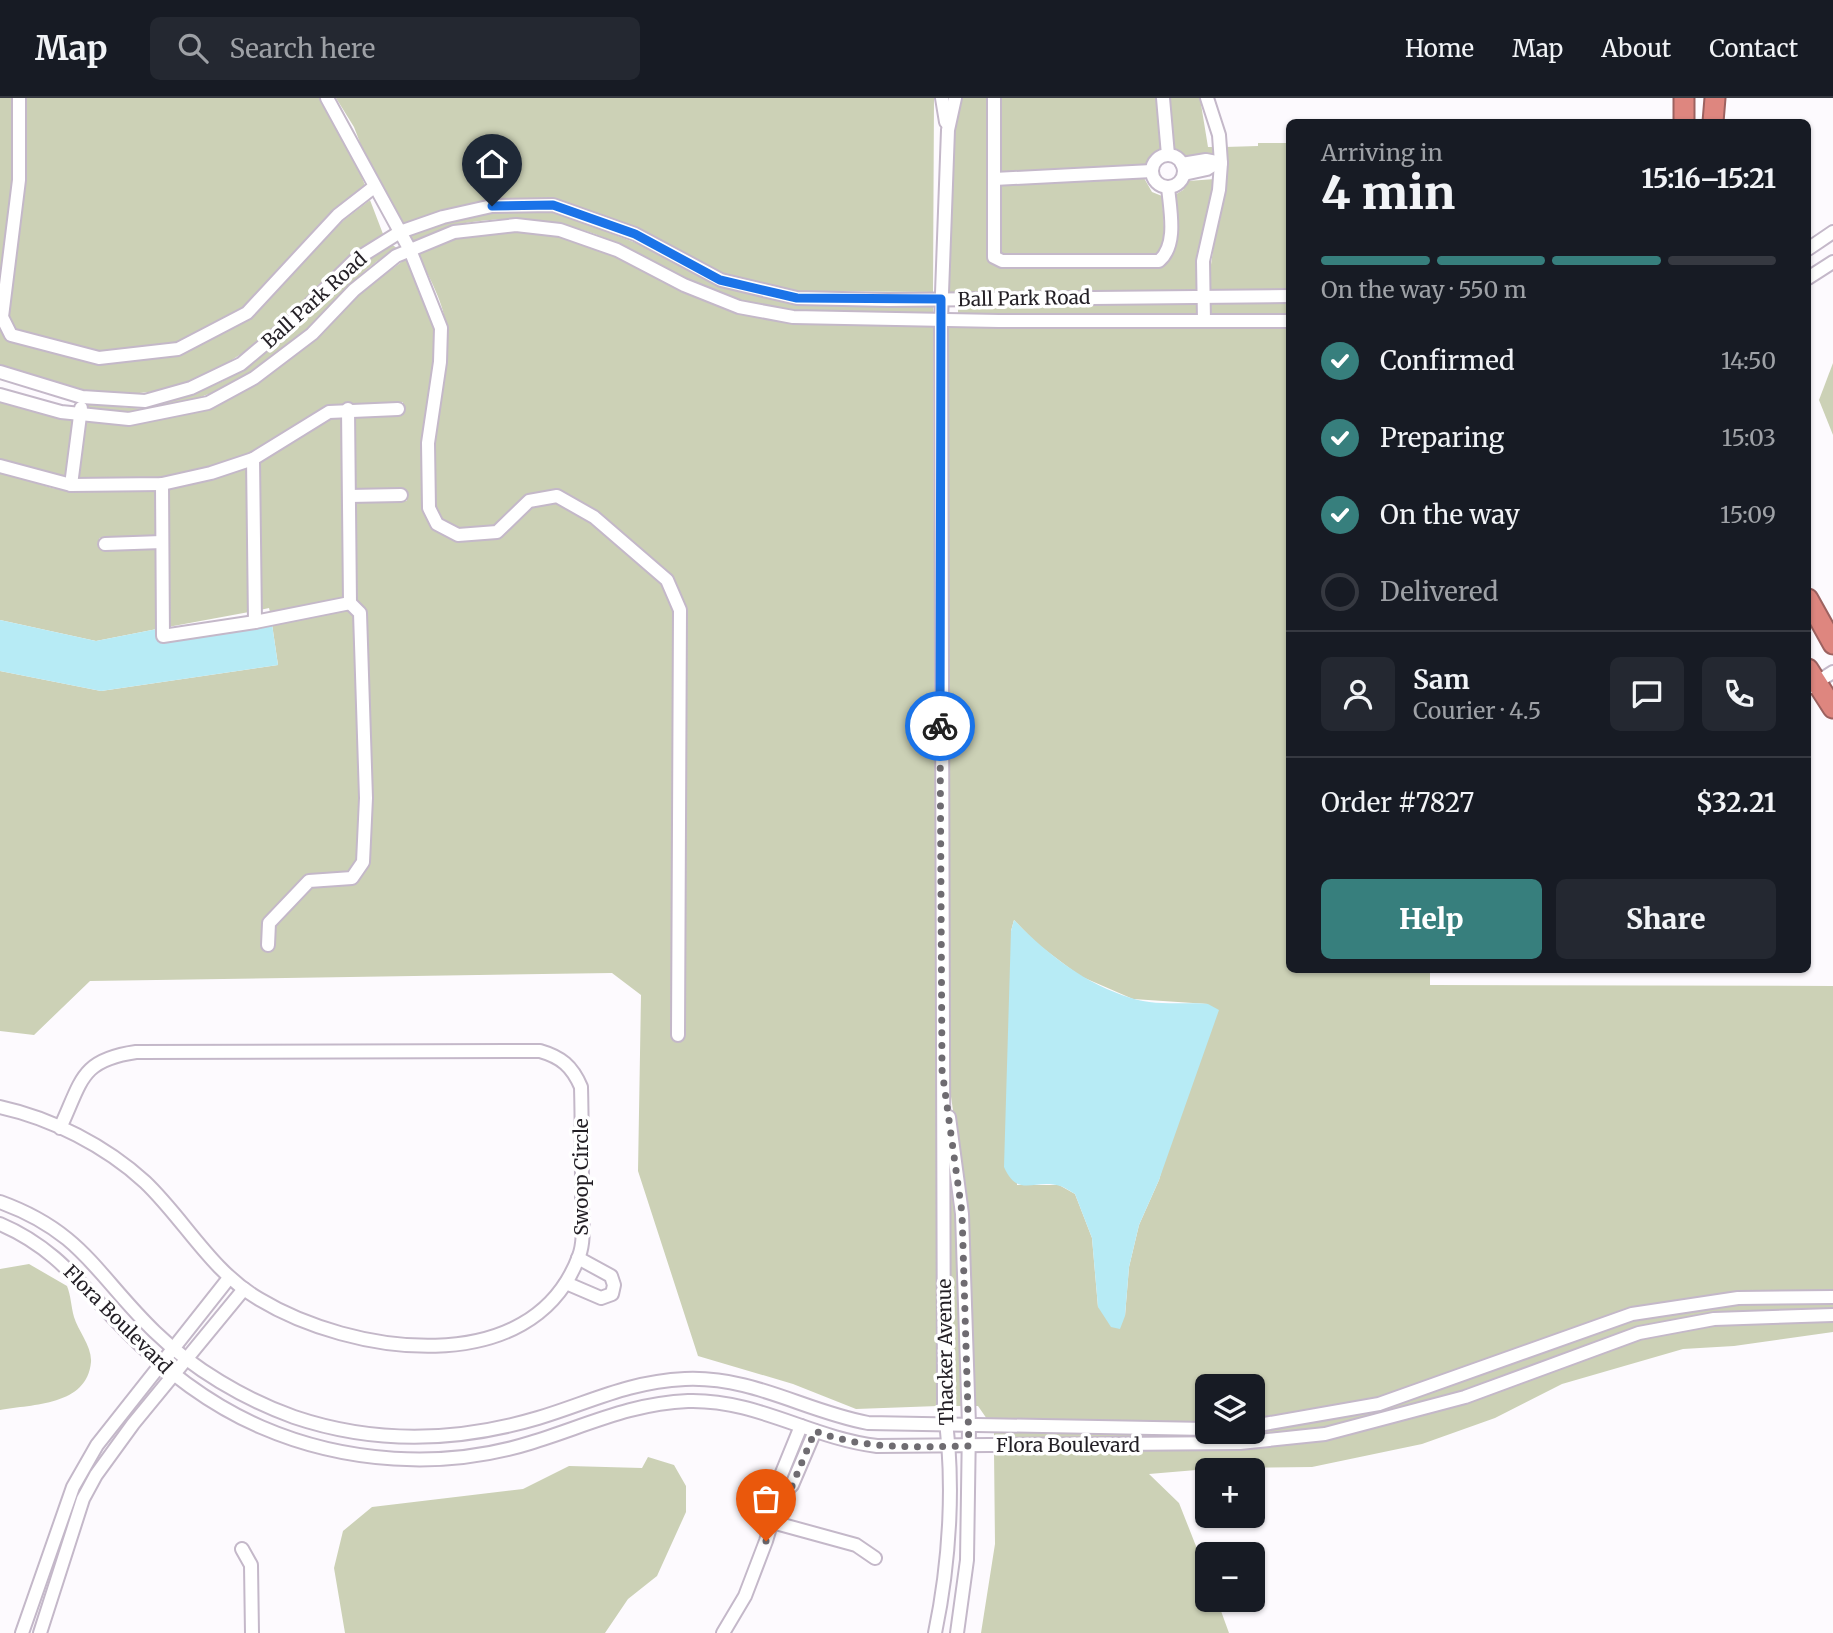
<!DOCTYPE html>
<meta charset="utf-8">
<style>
:root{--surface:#171b24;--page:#242831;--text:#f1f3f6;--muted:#9ea1a6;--line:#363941;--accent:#377f7d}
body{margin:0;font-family:Merriweather,serif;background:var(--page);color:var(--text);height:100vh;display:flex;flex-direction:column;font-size:26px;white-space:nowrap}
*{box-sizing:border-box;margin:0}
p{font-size:23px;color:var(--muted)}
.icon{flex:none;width:38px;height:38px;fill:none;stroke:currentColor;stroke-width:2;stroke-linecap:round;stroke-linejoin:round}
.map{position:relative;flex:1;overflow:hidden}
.sheet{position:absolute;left:1286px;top:21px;width:525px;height:854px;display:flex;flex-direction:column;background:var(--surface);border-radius:10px;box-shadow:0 2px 5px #0004}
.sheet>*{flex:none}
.buttons{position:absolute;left:1195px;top:1276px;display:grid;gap:14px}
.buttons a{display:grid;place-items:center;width:70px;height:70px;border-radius:10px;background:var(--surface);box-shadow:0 2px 5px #0004;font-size:35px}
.pin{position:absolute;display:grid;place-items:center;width:60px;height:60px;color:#fff;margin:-72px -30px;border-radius:50% 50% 50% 0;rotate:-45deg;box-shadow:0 0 7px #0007}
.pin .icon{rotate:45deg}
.courier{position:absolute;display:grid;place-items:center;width:70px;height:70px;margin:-35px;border:5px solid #1a73e8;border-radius:50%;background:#fff;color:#222;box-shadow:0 2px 9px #0007}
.overview em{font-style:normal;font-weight:800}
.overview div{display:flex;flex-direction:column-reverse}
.overview{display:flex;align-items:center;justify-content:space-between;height:119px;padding:0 35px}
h1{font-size:46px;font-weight:800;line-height:52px}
.bar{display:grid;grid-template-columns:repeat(4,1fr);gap:10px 7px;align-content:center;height:84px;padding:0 35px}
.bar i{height:9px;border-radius:5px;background:var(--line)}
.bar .current{background:var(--accent)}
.bar p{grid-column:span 4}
.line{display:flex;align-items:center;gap:18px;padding:0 35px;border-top:2px solid var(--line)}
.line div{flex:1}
.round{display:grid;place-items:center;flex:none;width:74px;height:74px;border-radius:10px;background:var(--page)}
ol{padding:0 35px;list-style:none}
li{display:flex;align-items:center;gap:21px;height:77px}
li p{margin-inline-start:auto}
li .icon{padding:7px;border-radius:50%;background:var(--accent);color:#fff;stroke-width:4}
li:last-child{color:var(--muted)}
li i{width:38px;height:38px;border:4px solid var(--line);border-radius:50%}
.action{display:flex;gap:14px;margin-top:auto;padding:14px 35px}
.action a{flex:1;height:80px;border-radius:10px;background:var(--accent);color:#fff;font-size:28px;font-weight:800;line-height:80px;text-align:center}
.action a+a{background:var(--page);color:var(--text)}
header{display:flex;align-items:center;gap:42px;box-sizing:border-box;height:98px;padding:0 35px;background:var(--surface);border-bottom:2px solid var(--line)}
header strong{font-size:33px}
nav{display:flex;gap:38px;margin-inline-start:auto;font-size:24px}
.search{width:490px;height:63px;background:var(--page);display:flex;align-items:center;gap:18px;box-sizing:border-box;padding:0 24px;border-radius:10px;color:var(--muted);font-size:26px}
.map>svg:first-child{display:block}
.green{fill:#ccd1b6;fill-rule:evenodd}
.water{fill:#b7ebf5}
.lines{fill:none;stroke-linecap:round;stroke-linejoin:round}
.minor-casing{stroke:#c4b8c9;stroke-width:16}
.highway-casing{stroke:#9d6260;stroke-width:23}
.minor{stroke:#fff;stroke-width:12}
.highway{stroke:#de867f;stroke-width:19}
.done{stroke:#6f6c71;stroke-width:7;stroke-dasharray:0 12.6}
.route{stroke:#1a73e8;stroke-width:9}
.labels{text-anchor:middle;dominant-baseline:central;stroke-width:7;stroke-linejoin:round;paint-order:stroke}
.street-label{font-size:19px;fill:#231f25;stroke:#fff}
</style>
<header>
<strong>Map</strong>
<div class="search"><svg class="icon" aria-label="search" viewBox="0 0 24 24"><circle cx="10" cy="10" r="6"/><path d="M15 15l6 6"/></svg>Search here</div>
<nav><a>Home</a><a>Map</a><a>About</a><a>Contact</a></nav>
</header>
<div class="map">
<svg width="1833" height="1535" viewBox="0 0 1833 1535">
<rect width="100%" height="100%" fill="#fdfafe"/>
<g class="green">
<polygon points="0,0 13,0 14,81 0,189"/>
<polygon points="24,0 323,0 344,34 366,90 336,112 244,209 177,245 99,254 14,231 8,217"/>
<polygon points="336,0 934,0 933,194 798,193 722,176 638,130 553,101 487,102 441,113 393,131 354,29"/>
<path d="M945 0H988L992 164 1002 170 1162 168C1183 151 1175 122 1173 98L1183 92 1188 83 1215 81 1199 192 944 194Z"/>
<polygon points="1000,0 1157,0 1163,52 1151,58 1145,67 999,74"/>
<polygon points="1168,0 1200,0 1208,49 1214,49 1215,57 1186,62 1174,53"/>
<path d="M1258 45H1290V192H1210C1208 143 1232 97 1225 49L1258 48Z"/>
<polygon points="1144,80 1152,94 1162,98 1165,145 1157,157 1000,155 999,87"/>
<path d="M370 102 383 136C349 158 324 186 294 213 234 269 167 309 82 292 55 287 27 276 0 268V228L9 243 97 266 180 257 251 219 344 122Z"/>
<path d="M552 113 797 206 933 207V216C870 215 804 219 742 203 699 192 661 166 621 147 570 122 511 115 455 127 440 131 425 139 411 145L403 140 444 125 493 114Z"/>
<path d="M516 133 559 138 615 158 738 215 793 226 933 228 938 1308 856 1311 793 1286 698 1258 638 1073 641 897 612 875 90 883 34 937 0 933V573L101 593 278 567 272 526 351 511 355 404 407 403 406 391 355 392 354 318 403 317V304L328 308 251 354 210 369 161 380 77 381 85 323 130 327 210 310 257 285 315 241 357 197 407 160 435 231 424 413 435 432 455 442 497 440 531 409 556 404 591 424 663 486 674 514 672 942 683 943 685 510 597 414 560 392 525 398 495 428C477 429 457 434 443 422 417 402 448 265 446 231 445 206 428 178 418 156L455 140Z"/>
<path d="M390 145 398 151C362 167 338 204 310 230 263 276 196 310 129 315 116 316 100 312 86 311L87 305C103 306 138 313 150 309 180 301 217 289 244 271 297 235 336 181 390 145Z"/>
<polygon points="1199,204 1199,217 958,216 958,206"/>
<rect x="1210" y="204" width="80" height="12"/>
<path d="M944 229H1290V872H1430V887L1833 888V1193H1738L1630 1210 1378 1300 1253 1322V1288H1208L1207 1324 987 1321 978 1308H972L968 1116 947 971ZM1014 822 1036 845 1080 878 1133 901 1208 906 1159 1082 1139 1127 1129 1169 1125 1218 1098 1209 1092 1140 1075 1096 1059 1087H1017L1011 833Z"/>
<polygon points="1833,265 1833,337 1819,302"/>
<polygon points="0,304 74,322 66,380 0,361"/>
<polygon points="343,318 344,499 270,514 269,510 260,512 258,364 331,320"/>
<polygon points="247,369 249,514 168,529 167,391 212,382"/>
<polygon points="0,374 52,390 75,394 156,393 157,437 99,440 100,452 157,450 157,531 96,543 0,522"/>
<polygon points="948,1053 957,1116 961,1308 949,1308"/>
<path d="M29 1166 67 1188C71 1198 71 1208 74 1219 78 1233 92 1248 91 1264 87 1308 33 1306 0 1312V1171Z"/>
<polygon points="1833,1205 1833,1211 1714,1215 1637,1229 1464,1293 1324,1330 1240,1339 994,1340 994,1333 1237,1337 1381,1312 1633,1222 1738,1206"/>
<polygon points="1833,1224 1833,1234 1734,1248 1683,1251 1562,1286 1495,1320 1422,1346 1312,1369 1220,1370 1149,1376 1179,1405 1207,1476 1208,1502 1217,1502 1229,1535 981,1535 995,1446 994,1353 1240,1352 1326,1342 1467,1305 1640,1241 1714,1227"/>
<polygon points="648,1359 674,1367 686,1388 686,1414 657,1478 628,1501 605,1535 345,1535 334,1470 343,1433 372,1409 523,1391 569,1368 642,1370"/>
</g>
<g class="water">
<polygon points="0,522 96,543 157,531 164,544 272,526 278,567 101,593 0,573"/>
<path d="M1014 822C1047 856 1085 886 1131 900 1154 908 1184 904 1208 906L1219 912 1159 1082 1139 1127 1129 1169 1125 1218 1120 1231 1111 1229 1098 1209 1092 1140 1075 1096C1071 1094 1065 1089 1060 1088 1035 1080 1018 1101 1004 1069L1011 833Z"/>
</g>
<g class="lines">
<defs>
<g id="minor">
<polyline points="19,0 19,82 2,219 11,237 99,260 178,251 247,215 338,117 374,89"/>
<polyline points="327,0 410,152 441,230 440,264 428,345 429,410 437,426 458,437 497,434 529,403 557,398 594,419 667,482 680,512 678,937"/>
<polyline points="942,0 946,24"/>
<path d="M994 0V159L1002 163H1159C1178 147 1170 112 1168 89"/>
<polyline points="1163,0 1168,57"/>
<circle cx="1168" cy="73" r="16"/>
<polyline points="1182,66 1206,62 1221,65"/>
<polyline points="1184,76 1207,71 1215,66"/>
<polyline points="994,81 1152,73"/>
<polyline points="1808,151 1833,134"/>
<polyline points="1808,180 1833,164"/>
<polyline points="1204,223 1203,163 1219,92 1221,65 1219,37 1207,0"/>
<polyline points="0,274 82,299 145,303 191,290 241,266 297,219 355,162 400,134 443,119 492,108 553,107 635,136 721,182 797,200 888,202 1290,198"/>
<polyline points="0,297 61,314 129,321 208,305 254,280 312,236 354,192 396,158 454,134 516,127 560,132 617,152 684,187 739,209 793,219 999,223 1290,223"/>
<polyline points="253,361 255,524"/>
<polyline points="0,368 71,387 162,386 211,375 253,361 329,314 398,311"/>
<polyline points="162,386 163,538 255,524 350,505 348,311"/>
<polyline points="71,387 81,310"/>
<polyline points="349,398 401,397"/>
<polyline points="105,446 162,444"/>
<polyline points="1808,590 1833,574"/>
<polyline points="268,847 269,825 309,783 352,780 363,764 366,700 360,515 350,505"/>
<path d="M0 1009C51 1020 106 1048 145 1084 184 1121 211 1173 259 1201 350 1256 532 1285 579 1158 585 1142 582 1122 582 1106 582 1067 582 1028 581 989 572 968 561 959 540 953L136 954C80 962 82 983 60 1030"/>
<polyline points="949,1019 962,1116 969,1327 967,1462 957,1535"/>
<path d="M0 1104C83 1134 97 1178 155 1234 193 1271 244 1301 294 1319 374 1346 457 1344 538 1320 591 1304 627 1284 685 1281 753 1278 804 1313 868 1325L1208 1331"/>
<path d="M0 1126C57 1150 83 1190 124 1231 164 1272 208 1306 261 1329 344 1365 443 1372 530 1345 583 1329 631 1305 688 1303 756 1301 811 1340 877 1348L1240 1345 1325 1336 1465 1299 1639 1235 1714 1221 1833 1217"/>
<polyline points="566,1185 601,1200 612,1196 614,1187 611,1178 578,1160"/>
<polyline points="1253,1328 1379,1306 1632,1216 1738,1200 1833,1199"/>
<polyline points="779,1399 792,1387 815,1333"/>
<polyline points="772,1424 856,1447 875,1460"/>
<polyline points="242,1451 251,1467 252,1535"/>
<polyline points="22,1535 73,1389 97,1347 229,1180"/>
<polyline points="40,1535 83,1401 96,1377 133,1326 244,1191"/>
<polyline points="723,1535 745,1498 766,1443 779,1399 779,1382 801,1328"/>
<path d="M935 1535C950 1463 955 1382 944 1309L941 222 948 32 955 0"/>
</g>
<g id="highway">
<polyline points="1684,24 1684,0"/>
<polyline points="1713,24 1715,0"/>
<polyline points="1808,501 1833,546"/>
<polyline points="1808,571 1833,610"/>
</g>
</defs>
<use href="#minor" class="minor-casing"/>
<use href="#highway" class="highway-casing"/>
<use href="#minor" class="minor"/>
<use href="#highway" class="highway"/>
</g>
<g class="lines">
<path class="done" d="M766 1443 779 1399 792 1388 815 1333C865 1352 916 1349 969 1348L962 1115 942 972 940 628"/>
<polyline class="route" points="492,108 553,107 635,136 720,182 797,200 941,201 940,628"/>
</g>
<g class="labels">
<g class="street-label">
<text transform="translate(1024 200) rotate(-1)">Ball Park Road</text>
<text transform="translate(314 202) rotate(-42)">Ball Park Road</text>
<text transform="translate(581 1079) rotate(-90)">Swoop Circle</text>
<text transform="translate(118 1221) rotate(45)">Flora Boulevard</text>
<text transform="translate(945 1254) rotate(-91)">Thacker Avenue</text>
<text x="1068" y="1347">Flora Boulevard</text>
</g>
</g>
</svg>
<div class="buttons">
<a><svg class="icon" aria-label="layers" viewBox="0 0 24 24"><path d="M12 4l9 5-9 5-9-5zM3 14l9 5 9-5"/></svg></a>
<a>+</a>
<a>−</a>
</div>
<div class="pin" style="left:766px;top:1443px;background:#ea580c"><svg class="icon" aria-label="bag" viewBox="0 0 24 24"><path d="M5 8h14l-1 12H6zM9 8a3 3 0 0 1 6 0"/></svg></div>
<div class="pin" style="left:492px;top:108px;background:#1f2937"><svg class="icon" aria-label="home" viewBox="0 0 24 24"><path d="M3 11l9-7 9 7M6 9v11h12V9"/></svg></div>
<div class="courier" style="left:940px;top:628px"><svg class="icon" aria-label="bike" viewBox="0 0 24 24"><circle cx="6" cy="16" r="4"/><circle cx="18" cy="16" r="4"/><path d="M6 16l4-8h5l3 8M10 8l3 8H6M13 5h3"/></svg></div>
<section class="sheet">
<div class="overview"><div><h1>4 min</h1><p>Arriving in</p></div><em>15:16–15:21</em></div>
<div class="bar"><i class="current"></i><i class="current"></i><i class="current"></i><i></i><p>On the way · 550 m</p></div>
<ol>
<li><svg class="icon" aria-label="check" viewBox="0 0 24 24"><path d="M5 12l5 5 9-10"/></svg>Confirmed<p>14:50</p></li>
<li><svg class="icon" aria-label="check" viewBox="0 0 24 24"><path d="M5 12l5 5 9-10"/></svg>Preparing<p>15:03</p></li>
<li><svg class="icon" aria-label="check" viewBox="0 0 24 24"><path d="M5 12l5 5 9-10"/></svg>On the way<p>15:09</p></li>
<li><i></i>Delivered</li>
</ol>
<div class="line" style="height:126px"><a class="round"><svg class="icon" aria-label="person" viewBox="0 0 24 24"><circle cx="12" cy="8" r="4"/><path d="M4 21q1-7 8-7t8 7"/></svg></a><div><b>Sam</b><p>Courier · 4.5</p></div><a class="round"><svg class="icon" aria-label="chat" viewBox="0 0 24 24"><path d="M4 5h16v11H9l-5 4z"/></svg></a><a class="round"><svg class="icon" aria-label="phone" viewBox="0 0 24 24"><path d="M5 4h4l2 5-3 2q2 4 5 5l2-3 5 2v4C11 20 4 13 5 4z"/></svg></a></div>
<div class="line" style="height:91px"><div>Order #7827</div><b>$32.21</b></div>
<div class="action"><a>Help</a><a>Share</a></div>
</section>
</div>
